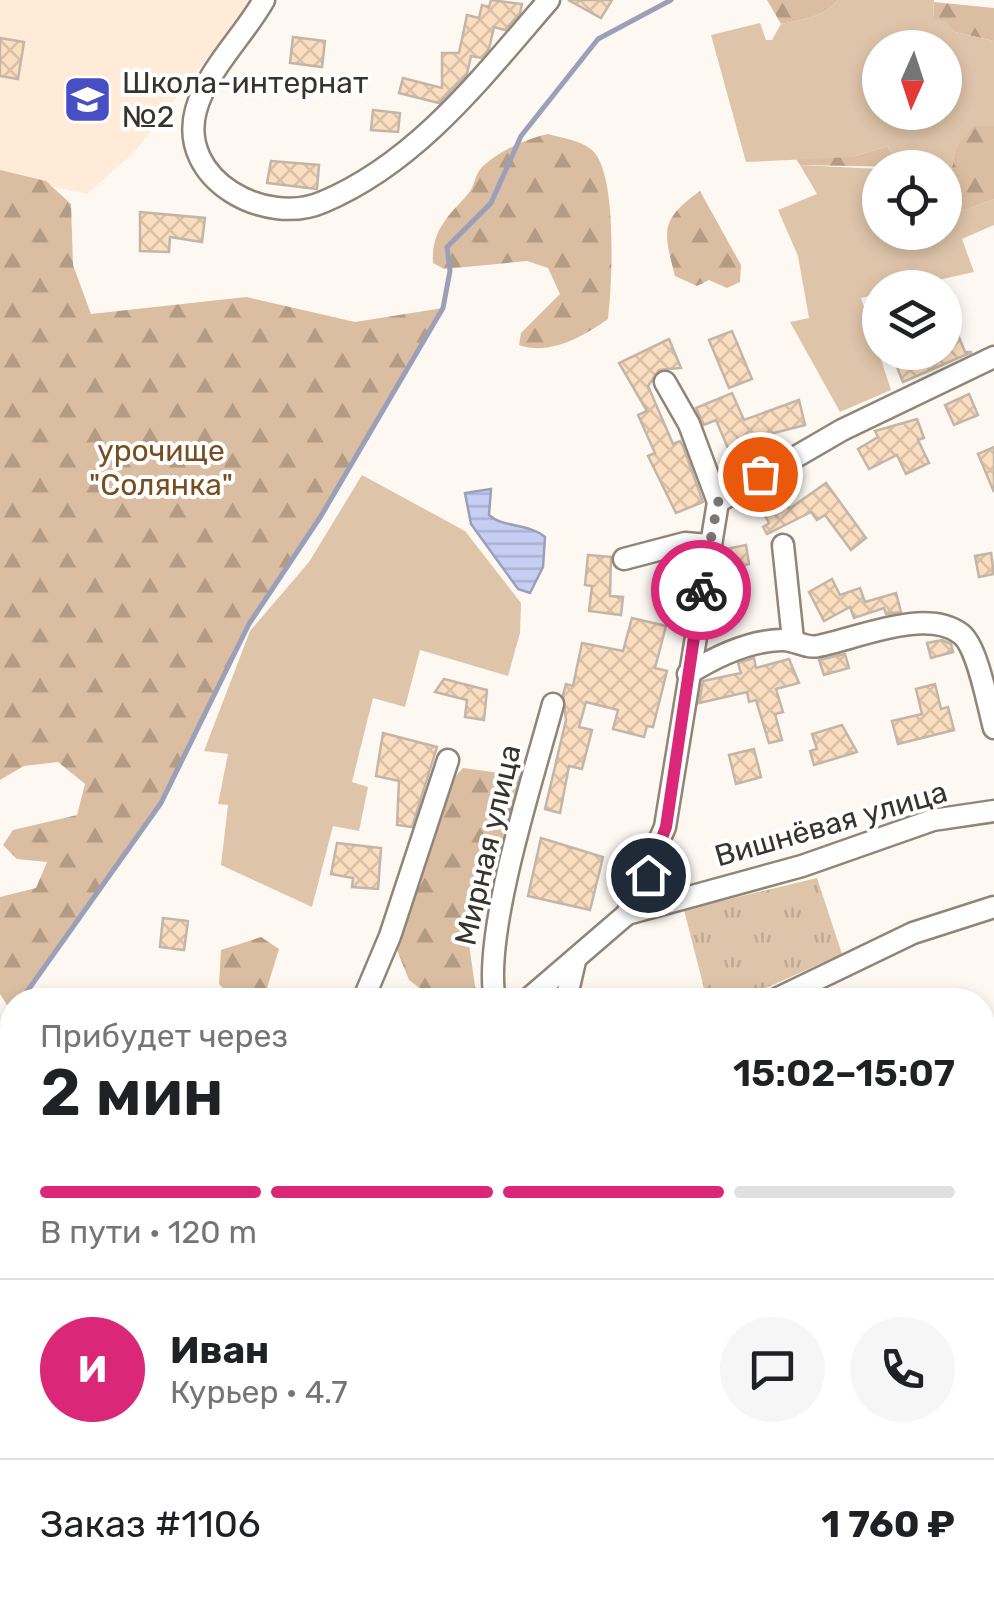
<!DOCTYPE html>
<html lang="ru">
<meta charset="utf-8">
<style>
:root{--surface:#fff;--page:#f6f6f6;--text:#202124;--muted:#757577;--line:#e0e0e0;--accent:#db2777}
body{margin:0;font-family:Rubik,sans-serif;background:var(--page);color:var(--text);height:100vh;display:flex;flex-direction:column;font-size:38px;white-space:nowrap}
*{box-sizing:border-box;margin:0}
p{font-size:32px;color:var(--muted)}
.icon{flex:none;width:55px;height:55px;fill:none;stroke:currentColor;stroke-width:2;stroke-linecap:round;stroke-linejoin:round}
.map{position:relative;flex:1;overflow:hidden}
.drawer{position:absolute;left:0px;top:988px;width:995px;height:622px;display:flex;flex-direction:column;background:var(--surface);border-radius:40px 40px 0 0;box-shadow:0 5px 15px #0003}
.drawer>*{flex:none}
.needle{width:65px;rotate:183deg}
.buttons{position:absolute;left:862px;top:30px;display:grid;gap:20px}
.buttons a{display:grid;place-items:center;width:100px;height:100px;border-radius:50%;background:var(--surface);box-shadow:0 5px 15px #0003;font-size:50px}
.pin{position:absolute;display:grid;place-items:center;width:85px;height:85px;color:#fff;margin:-42px;border:5px solid #fff;border-radius:50%;box-shadow:0 2px 10px #0007}
.courier{position:absolute;display:grid;place-items:center;width:100px;height:100px;margin:-50px;border:8px solid #db2777;border-radius:50%;background:#fff;color:#222;box-shadow:0 2px 12px #0007}
.summary em{font-style:normal;font-weight:600}
.summary div{display:flex;flex-direction:column-reverse}
.summary{display:flex;align-items:center;justify-content:space-between;height:170px;padding:0 40px}
h1{font-size:65px;font-weight:600;line-height:75px}
.bar{display:grid;grid-template-columns:repeat(4,1fr);gap:15px 10px;align-content:center;height:120px;padding:0 40px}
.bar i{height:12px;border-radius:8px;background:var(--line)}
.bar .current{background:var(--accent)}
.bar p{grid-column:span 4}
.line{display:flex;align-items:center;gap:25px;padding:0 40px;border-top:2px solid var(--line)}
.line div{flex:1}
.round{display:grid;place-items:center;flex:none;width:105px;height:105px;border-radius:52px;background:var(--page)}
.map>svg:first-child{display:block}
.built{fill:#ffebd7}
.forest{fill:url(#forest-firs)}
.cemetery{fill:url(#cemetery-stones)}
.park{fill:url(#park-tufts)}
.garden{fill:#dec4a9;fill-rule:evenodd}
.water{fill:url(#water-rules);stroke:#9ba0b8;stroke-width:2.5}
.lines{fill:none;stroke-linecap:round;stroke-linejoin:round}
.stream{stroke:#9ba0b8;stroke-width:5}
.building{fill:url(#building-cross-hatch);stroke:#c3b6a9;stroke-width:2.5}
.minor-casing{stroke:#918578;stroke-width:25}
.minor{stroke:#fff;stroke-width:20}
.done{stroke:#7d7872;stroke-width:10;stroke-dasharray:0 18}
.route{stroke:#db2777;stroke-width:12}
.labels{text-anchor:middle;dominant-baseline:central;stroke-width:8;stroke-linejoin:round;paint-order:stroke}
.poi-label{font-size:30px;fill:#38332d;stroke:#fff;text-anchor:start}
.park-label{font-size:30px;fill:#764e1f;stroke:#fff}
.street-label{font-size:30px;fill:#38332d;stroke:#fff}
</style>
<div class="map">
<svg width="994" height="1609" viewBox="0 0 994 1609">
<defs>
<pattern id="forest-firs" width="22" height="20" patternUnits="userSpaceOnUse" patternTransform="scale(2.5)"><rect width="22" height="20" fill="#dbbea1"/><path d="M5 1l3.5 6h-7zM16 11l3.5 6h-7z" fill="#b39b84"/></pattern>
<pattern id="cemetery-stones" width="16" height="16" patternUnits="userSpaceOnUse" patternTransform="scale(2.5)"><rect width="16" height="16" fill="#dec4a9"/><path d="M2 7V4a2 2 0 0 1 4 0v3zM10 15v-3a2 2 0 0 1 4 0v3z" fill="#bfa992"/></pattern>
<pattern id="park-tufts" width="24" height="20" patternUnits="userSpaceOnUse" patternTransform="scale(2.5)"><rect width="24" height="20" fill="#dec4a9"/><path d="M3 7l-1-3M5 7V3M7 7l1-3M15 17l-1-3M17 17v-4M19 17l1-3" fill="none" stroke="#bfa992"/></pattern>
<pattern id="water-rules" width="6" height="5" patternUnits="userSpaceOnUse" patternTransform="scale(2.5)"><rect width="6" height="5" fill="#c6cef3"/><path d="M0 2.5h6" fill="none" stroke="#abb1d1"/></pattern>
<pattern id="building-cross-hatch" width="8" height="8" patternUnits="userSpaceOnUse" patternTransform="scale(2.5)"><rect width="8" height="8" fill="#fbdec0"/><path d="M0 0l8 8M0 8l8-8" fill="none" stroke="#d8bfa5"/></pattern>
</defs>
<rect width="100%" height="100%" fill="#fdf8f2"/>
<polygon class="built" points="0,0 250,0 241,28 215,48 135,151 87,194 0,174"/>
<g class="forest">
<path d="M767 0H838C825 17 801 20 781 24Z"/>
<polygon points="934,2 994,8 994,41 955,32 933,19"/>
<polygon points="974,125 994,126 994,199 963,211 948,192 955,149"/>
<path d="M548 134C562 138 580 140 592 150 618 173 612 285 608 319 584 336 550 356 519 345L521 333 560 294 548 268 527 261 444 269 433 263C431 231 448 216 468 194 475 186 475 173 483 166 500 150 526 139 548 134Z"/>
<polygon points="887,146 901,167 800,165 794,156 852,157"/>
<polygon points="0,170 46,181 71,204 73,265 91,314 246,297 355,322 443,308 321,516 249,624 161,803 21,1000 12,1000 12,1013 0,994 0,897 36,888 47,862 17,859 3,845 13,830 77,815 85,784 58,762 24,766 0,780"/>
<path d="M700 191 741 265 740 282 727 288 709 280 697 286 675 276C663 230 660 220 700 191Z"/>
<polygon points="463,768 524,776 502,864 481,888 469,944 476,993 435,1000 409,980 395,945 443,790"/>
<polygon points="261,937 279,949 264,998 234,1000 219,984 221,950"/>
<polygon points="994,1026 994,1609 166,1609 170,1598 982,1598 982,1029"/>
<polygon points="12,1069 12,1131 0,1136 0,1073"/>
</g>
<polygon class="cemetery" points="156,1598 737,1598 747,1609 157,1609"/>
<polygon class="park" points="817,878 842,954 739,1000 707,1000 684,910"/>
<g class="garden">
<path d="M838 0H934L933 19 946 21 955 32 994 41V126H974L955 149 948 192 963 211 994 199V225L962 239 974 272 907 287 880 288V294L861 298 891 390 840 412 790 322 809 318 798 256 778 210 817 194 800 165 880 169V232L898 233 904 244 915 248 917 233 945 232V168L901 167 887 146 852 157 746 162 711 35 760 23 766 40H772L781 24C801 20 825 17 838 0ZM880 48H945V112H880Z"/>
<polygon points="362,475 465,531 521,603 520,633 508,676 420,650 405,707 373,698 352,782 368,787 359,831 333,826 312,907 221,865 228,805 218,804 228,754 204,751 250,631 309,562"/>
</g>
<path class="water" d="M491 489 489 515C503 528 528 523 545 537L543 567 530 593 518 589 471 524 465 493Z"/>
<g class="lines">
<g class="stream">
<polyline points="21,1000 161,803 249,624 321,516 443,308 450,271 447,247 491,203 521,136 598,39 671,0"/>
<polyline points="0,1031 12,1012"/>
</g>
</g>
<g class="building">
<polygon points="491,0 522,4 520,13 505,30 494,27 489,49 481,58 471,56 467,74 439,103 399,93 403,78 442,88 442,53 459,53 467,15 479,18 482,5 489,7"/>
<polygon points="568,0 612,0 601,18"/>
<polygon points="293,37 325,41 322,67 290,63"/>
<polygon points="0,38 24,42 18,79 0,76"/>
<polygon points="373,110 400,113 398,132 371,130"/>
<polygon points="271,161 319,165 317,189 267,183"/>
<polygon points="140,212 205,218 202,242 170,237 169,252 140,251"/>
<polygon points="732,331 752,379 729,388 709,340"/>
<polygon points="958,335 965,352 972,352 903,382 891,352 945,352 945,340"/>
<polygon points="669,339 681,368 659,370 648,386 673,444 680,441 683,446 703,502 676,513 648,456 655,453 638,415 647,411 619,363"/>
<polygon points="732,393 744,420 799,400 805,425 766,435 770,445 733,460 716,420 704,425 696,408"/>
<polygon points="969,394 978,415 954,425 945,405"/>
<polygon points="917,419 924,438 918,440 929,463 906,474 897,455 869,469 858,449 878,437 875,431"/>
<polygon points="994,447 994,492 978,454"/>
<polygon points="826,483 866,538 851,550 825,515 817,520 811,512 767,534 763,527 769,523 760,506 782,494 789,509"/>
<polygon points="746,545 749,564 729,569 726,549"/>
<polygon points="991,553 994,574 979,577 975,556"/>
<polygon points="588,555 611,557 610,596 623,597 621,615 589,611 592,586 585,585"/>
<polygon points="832,579 840,595 860,588 865,602 896,593 901,612 886,614 884,608 854,618 850,607 824,621 809,592"/>
<polygon points="632,618 666,626 655,668 667,671 653,727 647,726 644,737 613,729 618,710 586,702 579,727 592,730 582,769 569,766 560,813 545,809 566,720 563,695 566,684 573,686 582,643 623,651"/>
<polygon points="942,640 951,644 953,652 931,658 927,643"/>
<polygon points="845,654 849,668 824,675 819,660"/>
<polygon points="754,658 756,668 789,659 799,683 776,689 783,712 775,714 782,740 769,743 756,700 749,702 747,692 699,703 703,681 741,673 738,663"/>
<polygon points="444,679 487,690 484,720 465,717 467,700 435,692"/>
<polygon points="935,684 941,709 948,707 954,730 898,744 892,721 922,714 916,689"/>
<polygon points="842,725 857,752 814,765 810,751 817,749 812,734"/>
<polygon points="383,733 437,747 412,827 397,825 399,781 376,776"/>
<polygon points="754,749 761,777 736,784 729,755"/>
<polygon points="541,838 603,857 590,910 528,896"/>
<polygon points="337,843 381,848 378,889 352,887 353,878 331,874"/>
<polygon points="163,918 188,921 184,950 160,947"/>
</g>
<g class="lines">
<defs>
<g id="minor">
<path d="M264 0C243 37 207 70 196 110 177 180 266 227 323 202 418 162 483 76 549 0"/>
<polyline points="665,382 689,424 718,502"/>
<polyline points="783,545 793,640"/>
<polyline points="624,559 685,543 708,545"/>
<path d="M688 674C715 657 748 641 781 640 794 639 806 649 818 646 856 639 926 607 961 634 978 647 988 707 994 728"/>
<polyline points="627,914 802,866 933,820 994,811"/>
<polyline points="363,1000 390,936 448,760"/>
<path d="M495 1000C482 934 534 775 553 704"/>
<polyline points="527,1000 627,914 665,827 718,502 842,430 994,357"/>
<polyline points="566,1000 575,961"/>
<polyline points="774,1000 913,933 994,907"/>
<polyline points="0,1048 12,1050"/>
<polyline points="0,1565 12,1579"/>
<polyline points="29,1598 38,1609"/>
<polyline points="141,1609 146,1598"/>
</g>
</defs>
<use href="#minor" class="minor-casing"/>
<use href="#minor" class="minor"/>
</g>
<g class="lines">
<polyline class="done" points="701,590 718,502 760,474"/>
<polyline class="route" points="648,875 666,827 701,590"/>
</g>
<defs>
<symbol id="school-square" viewBox="-11 -11 22 22"><rect x="-9" y="-9" width="18" height="18" rx="4" fill="#484fc4" stroke="#fff"/><path d="M0-5L7-2L0 1L-7-2ZM-4 1L0 2.5L4 1V4Q0 6-4 4Z" fill="#fff"/></symbol>
</defs>
<g fill-rule="evenodd">
<use href="#school-square" x="60" y="72" width="55" height="55"/>
</g>
<g class="labels">
<g class="poi-label">
<text x="122" y="83">Школа-интернат<tspan x="122" dy="34">№2</tspan></text>
</g>
<g class="park-label">
<text x="161" y="451">урочище<tspan x="161" dy="34">"Солянка"</tspan></text>
</g>
<g class="street-label">
<text transform="translate(831 824) rotate(-16)">Вишнёвая улица</text>
<text transform="translate(488 845) rotate(-77)">Мирная улица</text>
</g>
</g>
</svg>
<div class="buttons">
<a><svg class="needle" viewBox="-14 -14 28 28"><path d="M0-13l5 13h-10z" fill="#e53935"/><path d="M0 13l5-13h-10z" fill="#757577"/></svg></a>
<a><svg class="icon" aria-label="locate" viewBox="0 0 24 24"><circle cx="12" cy="12" r="6"/><path d="M12 2v4M12 18v4M2 12h4M18 12h4"/></svg></a>
<a><svg class="icon" aria-label="layers" viewBox="0 0 24 24"><path d="M12 4l9 5-9 5-9-5zM3 14l9 5 9-5"/></svg></a>
</div>
<div class="pin" style="left:760px;top:474px;background:#ea580c"><svg class="icon" aria-label="bag" viewBox="0 0 24 24"><path d="M5 8h14l-1 12H6zM9 8a3 3 0 0 1 6 0"/></svg></div>
<div class="pin" style="left:648px;top:875px;background:#1f2937"><svg class="icon" aria-label="home" viewBox="0 0 24 24"><path d="M3 11l9-7 9 7M6 9v11h12V9"/></svg></div>
<div class="courier" style="left:701px;top:590px"><svg class="icon" aria-label="bike" viewBox="0 0 24 24"><circle cx="6" cy="16" r="4"/><circle cx="18" cy="16" r="4"/><path d="M6 16l4-8h5l3 8M10 8l3 8H6M13 5h3"/></svg></div>
<section class="drawer">
<div class="summary"><div><h1>2 мин</h1><p>Прибудет через</p></div><em>15:02–15:07</em></div>
<div class="bar"><i class="current"></i><i class="current"></i><i class="current"></i><i></i><p>В пути · 120 m</p></div>
<div class="line" style="height:180px"><b class="round" style="background:var(--accent);color:#fff">И</b><div><b>Иван</b><p>Курьер · 4.7</p></div><a class="round"><svg class="icon" aria-label="chat" viewBox="0 0 24 24"><path d="M4 5h16v11H9l-5 4z"/></svg></a><a class="round"><svg class="icon" aria-label="phone" viewBox="0 0 24 24"><path d="M5 4h4l2 5-3 2q2 4 5 5l2-3 5 2v4C11 20 4 13 5 4z"/></svg></a></div>
<div class="line" style="height:130px"><div>Заказ #1106</div><b>1 760 ₽</b></div>
</section>
</div>
